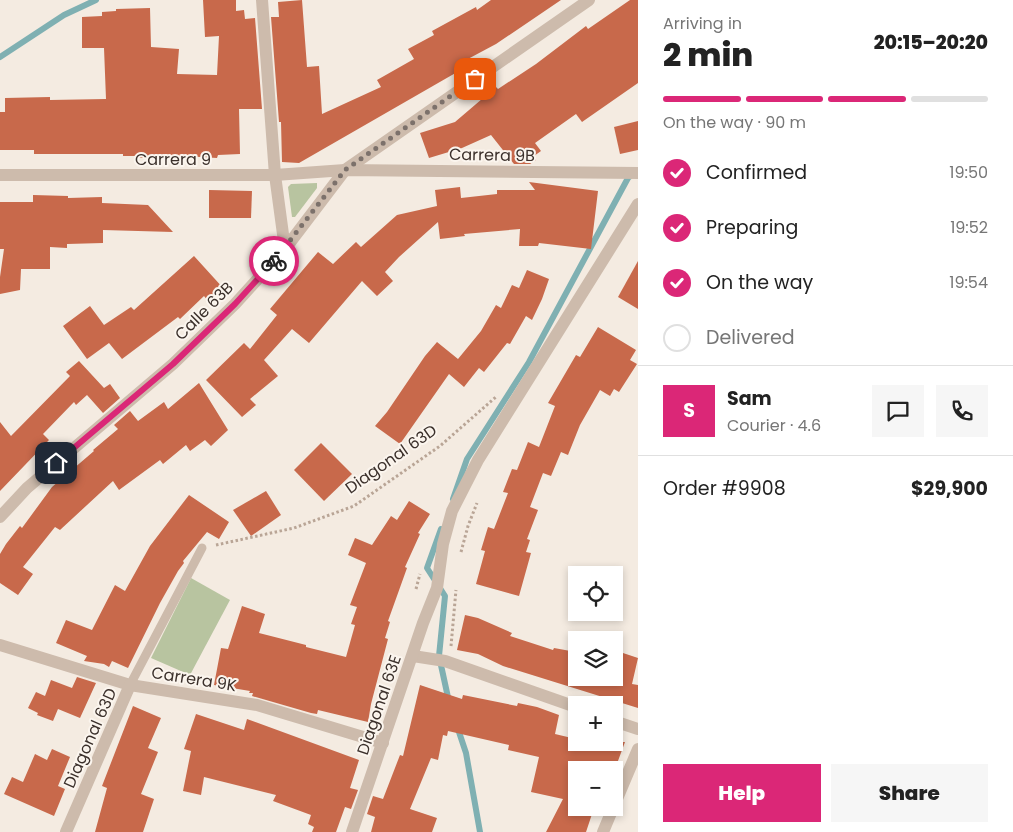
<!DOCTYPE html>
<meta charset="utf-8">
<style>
:root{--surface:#fff;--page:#f6f6f6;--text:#222;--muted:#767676;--line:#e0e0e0;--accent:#db2777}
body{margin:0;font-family:Poppins,sans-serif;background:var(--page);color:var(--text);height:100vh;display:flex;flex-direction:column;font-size:19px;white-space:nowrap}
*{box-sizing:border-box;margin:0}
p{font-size:16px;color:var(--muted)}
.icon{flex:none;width:28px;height:28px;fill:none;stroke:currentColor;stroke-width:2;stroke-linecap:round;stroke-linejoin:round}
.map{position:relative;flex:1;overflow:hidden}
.panel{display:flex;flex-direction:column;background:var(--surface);width:375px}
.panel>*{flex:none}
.tools{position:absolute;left:568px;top:566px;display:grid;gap:10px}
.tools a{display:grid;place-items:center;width:55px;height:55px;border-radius:0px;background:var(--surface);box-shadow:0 2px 8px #0003;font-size:25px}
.pin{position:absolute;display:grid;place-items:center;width:42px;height:42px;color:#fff;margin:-21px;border-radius:10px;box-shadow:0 2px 8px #0006}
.courier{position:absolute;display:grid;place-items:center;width:50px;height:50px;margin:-25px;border:4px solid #db2777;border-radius:50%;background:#fff;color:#222;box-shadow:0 1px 6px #0007}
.headline em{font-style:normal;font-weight:800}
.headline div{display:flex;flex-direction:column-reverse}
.headline{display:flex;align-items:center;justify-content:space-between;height:85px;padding:0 25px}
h1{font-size:32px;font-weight:800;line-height:38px}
.bar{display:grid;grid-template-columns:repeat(4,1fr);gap:8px 5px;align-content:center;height:60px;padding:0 25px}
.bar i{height:6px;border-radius:4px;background:var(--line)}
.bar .on{background:var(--accent)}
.bar p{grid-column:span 4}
.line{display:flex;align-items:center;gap:12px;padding:0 25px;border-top:1px solid var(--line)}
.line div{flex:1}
.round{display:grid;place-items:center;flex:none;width:52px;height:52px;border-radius:0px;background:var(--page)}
ol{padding:0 25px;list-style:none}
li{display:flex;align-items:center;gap:15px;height:55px}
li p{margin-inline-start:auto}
li .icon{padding:5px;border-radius:50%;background:var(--accent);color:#fff;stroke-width:4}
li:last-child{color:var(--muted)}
li i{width:28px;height:28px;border:2px solid var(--line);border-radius:50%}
.button{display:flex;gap:10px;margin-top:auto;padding:10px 25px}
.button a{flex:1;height:58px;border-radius:0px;background:var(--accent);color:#fff;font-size:20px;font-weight:800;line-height:58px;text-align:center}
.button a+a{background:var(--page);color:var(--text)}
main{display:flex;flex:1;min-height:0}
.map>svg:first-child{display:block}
.green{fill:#b8c4a0}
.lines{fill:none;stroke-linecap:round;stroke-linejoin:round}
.stream{stroke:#7fb0b2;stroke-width:6}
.building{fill:#c8694b}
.path{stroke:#b9a596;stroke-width:3;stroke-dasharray:2.5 2.5;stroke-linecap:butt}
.lane{stroke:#cdbbac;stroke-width:9}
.street{stroke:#cdbbac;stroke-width:12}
.done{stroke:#7c716b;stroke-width:5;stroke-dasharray:0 9}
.route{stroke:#db2777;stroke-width:6}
.labels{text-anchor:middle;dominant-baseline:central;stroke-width:4;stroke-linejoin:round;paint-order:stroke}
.street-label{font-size:16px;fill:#3b302b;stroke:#fbf5ee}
</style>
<main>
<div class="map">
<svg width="638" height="832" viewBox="0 0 638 832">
<rect width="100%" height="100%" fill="#f4ebe1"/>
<g class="green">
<polygon points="317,183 317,188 295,217 292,217 288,187 291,184"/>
<polygon points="191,578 230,600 190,675 151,658"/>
</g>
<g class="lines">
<g class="stream">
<polyline points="0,57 64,15 96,0"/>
<polyline points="453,499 467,459 529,362 628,178 633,174"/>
<polyline points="441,529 427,568 445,596 439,656 449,702"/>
<polyline points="457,726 466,753 480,832"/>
</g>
</g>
<g class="building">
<polygon points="203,0 236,0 236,11 244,10 245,19 255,18 262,109 239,109 240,154 218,155 217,158 184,156 184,158 139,158 139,156 123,156 123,154 34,154 34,150 0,150 0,112 5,112 5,98 50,97 50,100 106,99 104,48 82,48 82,17 102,16 102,12 116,11 116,9 150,8 151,47 179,49 177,74 217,75 219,36 205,37"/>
<polygon points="302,0 307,67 319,66 322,114 381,87 377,80 414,59 408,49 434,35 432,31 476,7 477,10 491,0 561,0 496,44 466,60 469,65 452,75 299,163 282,162 281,122 279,122 271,17 279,17 278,2"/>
<polygon points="630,0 638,0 638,83 582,122 576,114 535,143 541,151 534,156 536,160 530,164 514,164 491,135 462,148 429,158 420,133 455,122 496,87 498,89 536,64 586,26 588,29"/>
<polygon points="638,121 638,150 620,154 614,127"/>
<polygon points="529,182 598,191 591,249 539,243 538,246 519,246 520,229 464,234 465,236 440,239 438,222 399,257 385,272 393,281 377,296 362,281 309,343 292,329 264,360 278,376 250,399 256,405 242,417 206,380 244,343 250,349 277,315 270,309 318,252 333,264 356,242 361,247 397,215 437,206 435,190 460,187 461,198 497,194 497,190 535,190"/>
<polygon points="209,190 252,191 251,218 209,218"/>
<polygon points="33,195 68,196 68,198 102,197 102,203 148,205 173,232 103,230 103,243 67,244 67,248 50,247 50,269 21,269 20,290 0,294 0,277 4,249 0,249 0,202 33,202"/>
<polygon points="194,256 224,289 209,302 204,296 180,319 178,317 122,359 109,343 87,359 63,326 90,306 104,325 131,307 134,310"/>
<polygon points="638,261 638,309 618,297"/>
<polygon points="527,270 549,279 542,299 532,320 526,316 510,344 507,343 484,372 479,368 464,387 449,374 400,444 375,426 387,412 425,356 437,342 458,359 481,331 496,305 501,308 512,285 519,288"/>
<polygon points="598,327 636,350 630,360 637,364 619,392 614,389 610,396 600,390 580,425 568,455 561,452 551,476 543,473 530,507 538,510 527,539 530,540 526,552 531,553 519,596 476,584 485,551 481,550 488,527 494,529 508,493 503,492 512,469 517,470 528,442 539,447 555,406 548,403 576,355 580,357"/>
<polygon points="79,361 104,388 110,384 120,398 103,413 87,395 76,405 74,402 43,434 49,440 0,491 0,422 11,436 70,376 66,372"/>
<polygon points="199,383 228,430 211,446 205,440 190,451 186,445 163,464 160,460 119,490 113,481 60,530 55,527 23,567 33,574 18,595 0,583 0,554 6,544 20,526 22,528 52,487 94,451 93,450 118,429 114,425 130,411 138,421 164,402 168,409"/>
<polygon points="321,443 352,474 324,501 294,470"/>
<polygon points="266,491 281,515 251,536 233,510"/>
<polygon points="189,495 229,522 219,539 207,532 183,561 184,563 178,571 160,603 128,668 112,661 109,667 104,664 84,661 87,656 56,643 66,620 92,630 115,585 125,591 150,546"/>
<polygon points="409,501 430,514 418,533 420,534 405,567 407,568 388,621 390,622 385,638 388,639 371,704 368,722 318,710 317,714 311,713 252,696 253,693 249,693 250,691 214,685 221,648 228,649 242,606 265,614 259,633 306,645 306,647 346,657 355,625 351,624 357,607 350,605 366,563 348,555 355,538 372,545 391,516 397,520"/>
<polygon points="465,615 478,618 512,633 510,636 553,650 554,648 576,652 576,678 614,678 614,661 617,651 638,658 632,684 638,685 638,708 503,666 478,654 457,650"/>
<polygon points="77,677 96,683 80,718 58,709 53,721 37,715 38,713 28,708 36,692 45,696 51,680 72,688"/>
<polygon points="420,685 462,699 463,695 517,706 518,703 537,707 559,715 555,734 576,739 576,742 597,744 598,742 625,742 615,769 597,763 595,770 576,770 576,808 594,808 586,832 546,832 563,799 531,792 539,757 508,750 509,745 448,731 447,736 443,735 438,760 431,758 410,809 437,818 432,832 371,832 375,817 367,814 373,796 383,799 400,755 403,756"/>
<polygon points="133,706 161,718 148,748 158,752 141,794 154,799 143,832 95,832 107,788 102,786"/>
<polygon points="196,714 244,730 247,719 359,760 350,788 358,790 351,809 345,807 336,832 312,832 314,827 308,824 311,815 273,801 276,795 204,777 201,795 183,791 191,751 184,749"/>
<polygon points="52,749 70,757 58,786 65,789 54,816 4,794 12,777 23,782 35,754 47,760"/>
</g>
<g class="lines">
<g class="path">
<polyline points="216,545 294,528 354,506 440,446 497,396"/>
<polyline points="461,552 468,526 477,503"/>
<polyline points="416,589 420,574"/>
<polyline points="451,646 456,590"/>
</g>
<polyline class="lane" points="130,685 202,548"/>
<g class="street">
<polyline points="262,0 275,175 285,249"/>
<polyline points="0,175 275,175 345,170 638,173"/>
<polyline points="0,517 27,488 173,364 235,304 285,249 345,170 589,0"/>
<polyline points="0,645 130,685 257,705 383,743"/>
<polyline points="413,656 445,661 576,707"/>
<polyline points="614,721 638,729"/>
<polyline points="614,806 638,749"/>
<polyline points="66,832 130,685"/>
<polyline points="352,832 423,623 437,588 443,544 452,511 478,460 638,204"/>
<polyline points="603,832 613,808"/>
</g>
</g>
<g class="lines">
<polyline class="done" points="274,261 345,170 475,79"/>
<polyline class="route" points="56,463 173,364 235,304 274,261"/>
</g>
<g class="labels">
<g class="street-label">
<text transform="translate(492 155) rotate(1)">Carrera 9B</text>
<text x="173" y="159">Carrera 9</text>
<text transform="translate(204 311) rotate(-45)">Calle 63B</text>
<text transform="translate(391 459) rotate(-35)">Diagonal 63D</text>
<text transform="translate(194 679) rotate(9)">Carrera 9K</text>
<text transform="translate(379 705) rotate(-71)">Diagonal 63E</text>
<text transform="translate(90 738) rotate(-66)">Diagonal 63D</text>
</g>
</g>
</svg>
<div class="tools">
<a><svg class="icon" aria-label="locate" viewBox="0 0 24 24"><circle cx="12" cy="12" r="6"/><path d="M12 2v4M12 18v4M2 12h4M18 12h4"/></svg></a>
<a><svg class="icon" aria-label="layers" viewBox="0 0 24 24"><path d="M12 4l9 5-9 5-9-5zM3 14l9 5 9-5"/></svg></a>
<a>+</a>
<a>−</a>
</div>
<div class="pin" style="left:475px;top:79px;background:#ea580c"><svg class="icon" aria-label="bag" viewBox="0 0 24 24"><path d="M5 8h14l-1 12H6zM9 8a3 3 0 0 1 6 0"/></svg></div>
<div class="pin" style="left:56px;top:463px;background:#1f2937"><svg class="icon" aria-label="home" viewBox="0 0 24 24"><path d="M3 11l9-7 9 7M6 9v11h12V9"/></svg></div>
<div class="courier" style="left:274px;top:261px"><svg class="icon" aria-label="bike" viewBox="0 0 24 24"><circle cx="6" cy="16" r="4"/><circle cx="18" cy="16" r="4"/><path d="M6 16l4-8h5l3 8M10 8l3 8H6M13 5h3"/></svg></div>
</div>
<section class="panel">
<div class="headline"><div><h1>2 min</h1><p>Arriving in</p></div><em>20:15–20:20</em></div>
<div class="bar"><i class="on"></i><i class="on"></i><i class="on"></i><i></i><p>On the way · 90 m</p></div>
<ol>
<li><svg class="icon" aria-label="check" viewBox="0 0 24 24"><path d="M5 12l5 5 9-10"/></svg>Confirmed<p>19:50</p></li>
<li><svg class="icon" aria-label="check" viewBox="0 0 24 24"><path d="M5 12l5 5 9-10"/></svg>Preparing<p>19:52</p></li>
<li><svg class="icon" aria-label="check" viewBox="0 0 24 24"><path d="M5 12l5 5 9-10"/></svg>On the way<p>19:54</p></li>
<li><i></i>Delivered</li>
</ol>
<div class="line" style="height:90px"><b class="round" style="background:var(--accent);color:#fff">S</b><div><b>Sam</b><p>Courier · 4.6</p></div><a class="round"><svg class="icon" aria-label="chat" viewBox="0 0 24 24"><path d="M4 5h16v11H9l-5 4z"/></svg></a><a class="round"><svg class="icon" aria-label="phone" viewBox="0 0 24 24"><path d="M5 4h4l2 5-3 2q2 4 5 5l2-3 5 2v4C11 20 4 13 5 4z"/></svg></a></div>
<div class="line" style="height:65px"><div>Order #9908</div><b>$29,900</b></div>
<div class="button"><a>Help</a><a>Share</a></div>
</section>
</main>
